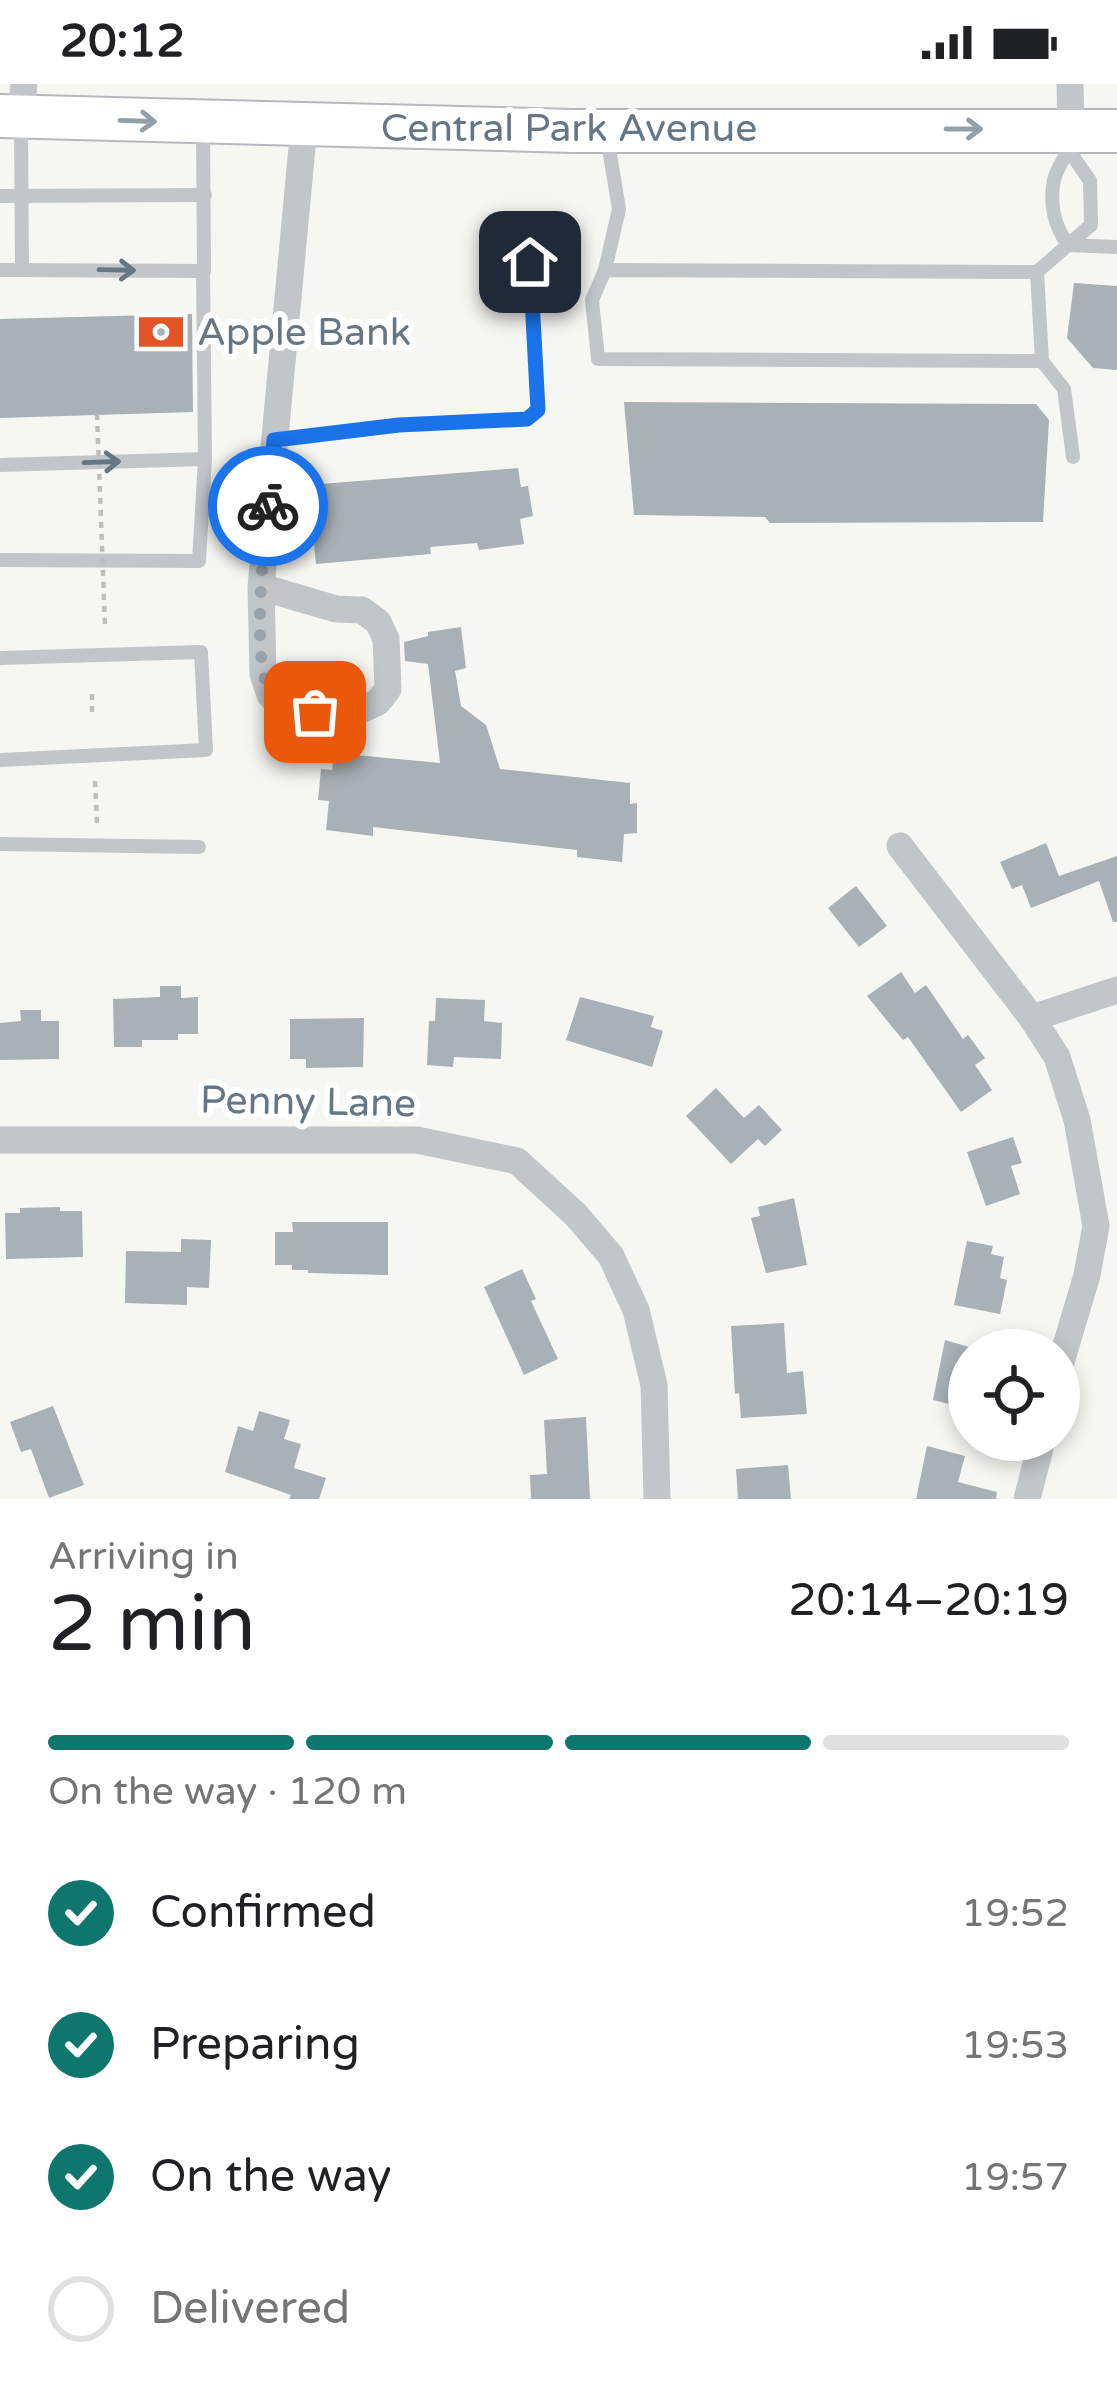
<!DOCTYPE html>
<meta charset="utf-8">
<style>
:root{--surface:#fff;--page:#f2f2f2;--text:#202124;--muted:#757577;--line:#e0e0e0;--accent:#0f766e}
body{margin:0;font-family:"Varela Round",sans-serif;background:var(--page);color:var(--text);height:100vh;display:flex;flex-direction:column;font-size:45px;white-space:nowrap}
*{box-sizing:border-box;margin:0}
p{font-size:39px;color:var(--muted)}
.icon{flex:none;width:66px;height:66px;fill:none;stroke:currentColor;stroke-width:2;stroke-linecap:round;stroke-linejoin:round}
.map{position:relative;height:1415px;overflow:hidden}
.side{display:flex;flex-direction:column;background:var(--surface);flex:1}
.side>*{flex:none}
.buttons{position:absolute;left:948px;top:1245px;display:grid;gap:24px}
.buttons a{display:grid;place-items:center;width:132px;height:132px;border-radius:50%;background:var(--surface);box-shadow:0 6px 18px #0003;font-size:60px}
.pin{position:absolute;display:grid;place-items:center;width:102px;height:102px;color:#fff;margin:-51px;border-radius:24px;box-shadow:0 6px 18px #0006}
.courier{position:absolute;display:grid;place-items:center;width:120px;height:120px;margin:-60px;border:9px solid #1a73e8;border-radius:50%;background:#fff;color:#222;box-shadow:0 3px 15px #0007}
.summary em{font-style:normal;font-weight:600}
.summary div{display:flex;flex-direction:column-reverse}
.summary{display:flex;align-items:center;justify-content:space-between;height:204px;padding:0 48px}
h1{font-size:78px;font-weight:600;line-height:90px}
.bar{display:grid;grid-template-columns:repeat(4,1fr);gap:18px 12px;align-content:center;height:144px;padding:0 48px}
.bar i{height:15px;border-radius:9px;background:var(--line)}
.bar .active{background:var(--accent)}
.bar p{grid-column:span 4}
ol{padding:0 48px;list-style:none}
li{display:flex;align-items:center;gap:36px;height:132px}
li p{margin-inline-start:auto}
li .icon{padding:12px;border-radius:50%;background:var(--accent);color:#fff;stroke-width:4}
li:last-child{color:var(--muted)}
li i{width:66px;height:66px;border:6px solid var(--line);border-radius:50%}
.status{display:flex;justify-content:space-between;align-items:center;height:84px;padding:0 60px;background:var(--surface);direction:ltr}
.status svg{height:33px;fill:currentColor}
.map>svg:first-child{display:block}
.building{fill:#a8b1b6}
.lines{fill:none;stroke-linecap:round;stroke-linejoin:round}
.primary-casing{stroke:#b5b9bd;stroke-width:46}
.path{stroke:#bcbec0;stroke-width:4.5;stroke-dasharray:6 6;stroke-linecap:butt}
.lane{stroke:#c2c6c9;stroke-width:14}
.street{stroke:#c2c6c9;stroke-width:27}
.primary{stroke:#fff;stroke-width:42}
.path-bridge{stroke:#bcbec0;stroke-width:4.5;stroke-dasharray:6 6;stroke-linecap:butt}
.oneway{stroke:#939fa9}
.oneway2{stroke:#657684}
.done{stroke:#98a3ab;stroke-width:12;stroke-dasharray:0 21.6}
.route{stroke:#1a73e8;stroke-width:15}
.labels{text-anchor:middle;dominant-baseline:central;stroke-width:12;stroke-linejoin:round;paint-order:stroke}
.street-label{font-size:39px;fill:#657684;stroke:#fff}
.poi-label{font-size:39px;fill:#657684;stroke:#fff;text-anchor:start}
</style>
<div class="status"><b>20:12</b><svg viewBox="0 0 49 12"><path d="M0 12V9h3v3zM5 12V6h3v6zM10 12V3h3v9zM15 12V0h3v12zM26 1h20v11H26zM47 4h2v5h-2z"/></svg></div>
<div class="map">
<svg width="1117" height="1415" viewBox="0 0 1117 1415">
<rect width="100%" height="100%" fill="#f6f7f3"/>
<g class="building">
<polygon points="1074,199 1117,202 1117,286 1093,284 1067,254"/>
<polygon points="192,230 193,328 0,334 0,235"/>
<polygon points="624,318 1036,320 1049,336 1043,438 770,439 765,433 634,431"/>
<polygon points="518,384 521,403 528,402 533,432 520,435 524,460 479,466 477,459 430,463 431,470 316,480 313,451 303,450 299,420 310,419 309,401"/>
<polygon points="461,543 466,584 455,587 461,622 486,641 500,685 630,699 630,720 637,719 637,749 624,750 622,778 577,773 577,766 373,743 373,752 326,746 329,717 318,716 321,685 332,686 334,669 440,679 428,580 405,577 404,558 428,552 428,548"/>
<polygon points="1046,759 1059,792 1117,772 1117,838 1113,838 1099,797 1031,824 1022,801 1012,805 1000,778"/>
<polygon points="856,802 887,842 859,863 828,824"/>
<polygon points="901,888 915,909 926,901 963,955 968,951 985,974 975,981 992,1006 961,1028 908,953 903,956 867,912"/>
<polygon points="160,902 181,902 181,914 198,913 198,950 178,950 178,956 142,956 142,963 114,963 113,915 160,913"/>
<polygon points="580,913 654,932 651,943 663,947 652,983 566,956"/>
<polygon points="436,914 485,916 484,937 502,939 501,975 454,973 453,983 427,981 429,937 435,937"/>
<polygon points="20,926 41,926 41,937 59,937 59,975 0,976 0,939 21,937"/>
<polygon points="364,934 363,983 306,984 306,975 290,975 290,935"/>
<polygon points="716,1004 744,1034 759,1021 782,1046 765,1062 758,1055 731,1080 686,1032"/>
<polygon points="1013,1053 1022,1079 1011,1082 1020,1110 986,1122 967,1068"/>
<polygon points="794,1114 807,1181 766,1189 751,1134 760,1132 758,1123"/>
<polygon points="60,1123 60,1127 82,1127 83,1173 6,1175 5,1129 20,1129 20,1124"/>
<polygon points="292,1138 388,1138 388,1191 308,1189 308,1186 292,1186 292,1181 275,1181 275,1148 293,1148"/>
<polygon points="181,1155 211,1156 209,1204 187,1203 187,1221 125,1219 126,1167 181,1168"/>
<polygon points="967,1157 993,1162 991,1170 1004,1173 1000,1194 1007,1196 1000,1230 954,1221"/>
<polygon points="522,1185 536,1215 531,1217 558,1275 524,1291 484,1203"/>
<polygon points="784,1239 787,1289 803,1287 807,1330 741,1334 739,1309 735,1310 731,1242"/>
<polygon points="945,1256 969,1263 969,1325 933,1316"/>
<polygon points="53,1322 84,1401 49,1414 31,1365 21,1368 10,1338"/>
<polygon points="259,1327 290,1336 284,1355 301,1360 294,1384 326,1394 319,1415 289,1415 291,1411 225,1388 238,1342 253,1347"/>
<polygon points="586,1333 590,1415 531,1415 530,1391 547,1390 544,1336"/>
<polygon points="927,1362 965,1372 958,1398 997,1408 996,1415 916,1415"/>
<polygon points="788,1381 791,1415 738,1415 736,1385"/>
</g>
<g class="lines">
<defs>
<polyline id="primary" points="0,32 573,47 1117,47"/>
</defs>
<use href="#primary" class="primary-casing"/>
<g class="path">
<polyline points="92,628 92,604"/>
<polyline points="95,697 97,739"/>
</g>
<g class="lane">
<polyline points="21,40 22,185"/>
<path d="M1070 68 1090 97 1091 141 1068 161C1055 143 1049 120 1054 96 1058 79 1070 72 1071 51"/>
<polyline points="0,112 205,111"/>
<polyline points="0,186 204,187 203,42"/>
<polyline points="605,186 619,125 607,52"/>
<polyline points="1037,188 605,186 592,216 598,275 1042,277 1037,188 1068,161 1117,163"/>
<polyline points="1042,277 1064,305 1073,373"/>
<polyline points="274,357 399,341 527,335 538,326 530,178"/>
<polyline points="0,381 205,375"/>
<polyline points="0,476 199,477 205,375 203,185"/>
<polyline points="0,574 201,568 206,666 0,676"/>
<polyline points="0,760 199,763"/>
</g>
<g class="street">
<polyline points="1070,0 1071,46"/>
<polyline points="21,32 24,0"/>
<polyline points="261,503 336,525 362,526 378,538 386,555 388,605 378,618 348,632 283,624 270,611 263,590 261,503 304,42"/>
<polyline points="900,762 1032,934 1057,973 1077,1036 1096,1142 1087,1191 1059,1285"/>
<polyline points="1032,934 1117,906"/>
<polyline points="0,1056 417,1056 517,1077 576,1131 611,1172 636,1226 654,1301 657,1415"/>
<polyline points="1027,1415 1042,1356"/>
</g>
<use href="#primary" class="primary"/>
<polyline class="path-bridge" points="97,330 105,542"/>
</g>
<defs><path id="oneway-shaft" d="M-6 0H5M1.5-3L5.5 0L1.5 3" fill="none" stroke-width="1.6" stroke-linecap="round" stroke-linejoin="round" transform="scale(3)"/></defs>
<g class="oneway">
<use href="#oneway-shaft" transform="translate(138 37) rotate(2)"/>
<use href="#oneway-shaft" transform="translate(964 45)"/>
</g>
<g class="oneway2">
<use href="#oneway-shaft" transform="translate(117 186) rotate(1)"/>
<use href="#oneway-shaft" transform="translate(102 378) rotate(-2)"/>
</g>
<g class="lines">
<path class="done" d="M268 422C264 462 250 582 272 613 282 628 299 626 315 628"/>
<polyline class="route" points="268,422 274,356 399,341 527,335 538,326 530,178"/>
</g>
<defs>
<symbol id="bank-bare" viewBox="-9 -9 18 18"><path d="M-6-4H6V4H-6ZM0-2.3a2.3 2.3 0 1 0 0 4.6a2.3 2.3 0 1 0 0-4.6Z" fill="#e35527" stroke="#fff" stroke-width="2.5" paint-order="stroke"/></symbol>
</defs>
<g fill-rule="evenodd">
<use href="#bank-bare" x="128" y="215" width="66" height="66"/>
</g>
<g class="labels">
<g class="street-label">
<text x="569" y="44">Central Park Avenue</text>
<text transform="translate(308 1018) rotate(1)">Penny Lane</text>
</g>
<g class="poi-label">
<text x="197" y="248">Apple Bank</text>
</g>
</g>
</svg>
<div class="buttons">
<a><svg class="icon" aria-label="locate" viewBox="0 0 24 24"><circle cx="12" cy="12" r="6"/><path d="M12 2v4M12 18v4M2 12h4M18 12h4"/></svg></a>
</div>
<div class="pin" style="left:315px;top:628px;background:#ea580c"><svg class="icon" aria-label="bag" viewBox="0 0 24 24"><path d="M5 8h14l-1 12H6zM9 8a3 3 0 0 1 6 0"/></svg></div>
<div class="pin" style="left:530px;top:178px;background:#1f2937"><svg class="icon" aria-label="home" viewBox="0 0 24 24"><path d="M3 11l9-7 9 7M6 9v11h12V9"/></svg></div>
<div class="courier" style="left:268px;top:422px"><svg class="icon" aria-label="bike" viewBox="0 0 24 24"><circle cx="6" cy="16" r="4"/><circle cx="18" cy="16" r="4"/><path d="M6 16l4-8h5l3 8M10 8l3 8H6M13 5h3"/></svg></div>
</div>
<section class="side">
<div class="summary"><div><h1>2 min</h1><p>Arriving in</p></div><em>20:14–20:19</em></div>
<div class="bar"><i class="active"></i><i class="active"></i><i class="active"></i><i></i><p>On the way · 120 m</p></div>
<ol>
<li><svg class="icon" aria-label="check" viewBox="0 0 24 24"><path d="M5 12l5 5 9-10"/></svg>Confirmed<p>19:52</p></li>
<li><svg class="icon" aria-label="check" viewBox="0 0 24 24"><path d="M5 12l5 5 9-10"/></svg>Preparing<p>19:53</p></li>
<li><svg class="icon" aria-label="check" viewBox="0 0 24 24"><path d="M5 12l5 5 9-10"/></svg>On the way<p>19:57</p></li>
<li><i></i>Delivered</li>
</ol>
</section>
